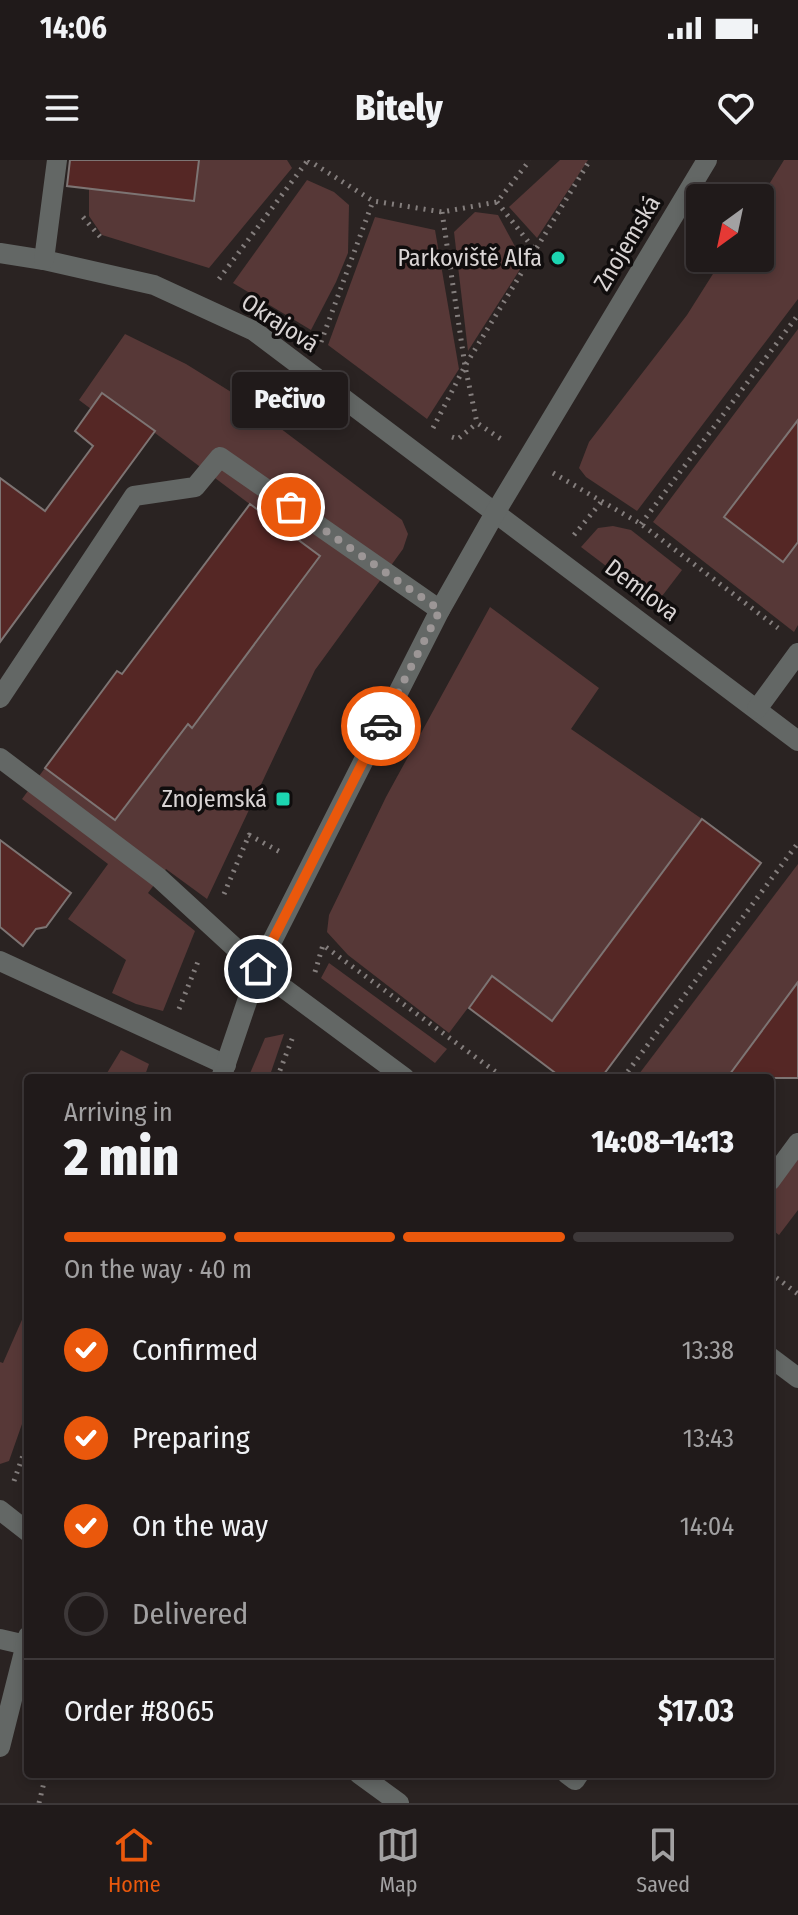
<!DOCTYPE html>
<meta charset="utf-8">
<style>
:root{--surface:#201a1a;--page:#2d2727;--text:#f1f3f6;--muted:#a2a1a2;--line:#3d3839;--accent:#ea580c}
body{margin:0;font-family:"Fira Sans Condensed",sans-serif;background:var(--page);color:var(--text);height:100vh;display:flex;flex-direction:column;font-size:30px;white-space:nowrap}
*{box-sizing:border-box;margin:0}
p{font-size:26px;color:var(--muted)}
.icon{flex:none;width:44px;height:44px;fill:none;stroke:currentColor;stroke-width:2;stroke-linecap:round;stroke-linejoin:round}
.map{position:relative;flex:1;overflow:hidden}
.drawer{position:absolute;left:24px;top:914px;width:750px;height:704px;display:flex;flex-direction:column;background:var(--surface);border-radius:8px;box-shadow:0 4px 12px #0003,0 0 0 2px var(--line)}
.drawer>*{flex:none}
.needle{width:52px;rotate:213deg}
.fabs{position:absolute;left:686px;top:24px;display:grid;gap:16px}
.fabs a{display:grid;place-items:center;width:88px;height:88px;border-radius:8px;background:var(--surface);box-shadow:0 4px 12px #0003,0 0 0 2px var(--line);font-size:40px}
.pin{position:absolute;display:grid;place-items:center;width:68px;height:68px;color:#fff;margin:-34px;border:4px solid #fff;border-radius:50%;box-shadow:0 2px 8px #0007}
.courier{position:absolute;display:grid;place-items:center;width:80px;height:80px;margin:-40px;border:6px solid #ea580c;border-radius:50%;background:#fff;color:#222;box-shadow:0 2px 10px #0007}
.bubble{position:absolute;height:56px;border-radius:8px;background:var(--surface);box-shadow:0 4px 12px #0003,0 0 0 2px var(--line);font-size:26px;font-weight:800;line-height:56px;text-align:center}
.overview em{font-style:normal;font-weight:800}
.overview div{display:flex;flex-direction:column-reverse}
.overview{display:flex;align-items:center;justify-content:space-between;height:136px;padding:0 40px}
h1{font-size:52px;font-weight:800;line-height:60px}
.bar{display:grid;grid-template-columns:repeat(4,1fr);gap:12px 8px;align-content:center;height:96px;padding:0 40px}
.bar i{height:10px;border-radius:6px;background:var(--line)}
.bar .on{background:var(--accent)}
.bar p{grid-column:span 4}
.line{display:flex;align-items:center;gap:20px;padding:0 40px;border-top:2px solid var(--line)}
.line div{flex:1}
ol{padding:0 40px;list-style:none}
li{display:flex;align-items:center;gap:24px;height:88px}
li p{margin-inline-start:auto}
li .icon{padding:8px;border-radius:50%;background:var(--accent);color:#fff;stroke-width:4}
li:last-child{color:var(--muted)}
li i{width:44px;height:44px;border:4px solid var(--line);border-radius:50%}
.status{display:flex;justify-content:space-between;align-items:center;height:56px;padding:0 40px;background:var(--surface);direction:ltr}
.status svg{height:22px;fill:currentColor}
header{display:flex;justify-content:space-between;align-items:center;height:104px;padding:0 40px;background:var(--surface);font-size:36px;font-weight:800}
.tab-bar{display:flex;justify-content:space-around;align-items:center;height:112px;border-top:2px solid var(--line);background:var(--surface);font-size:22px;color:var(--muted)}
.tab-bar a{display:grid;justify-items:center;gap:4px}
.tab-bar .on{color:var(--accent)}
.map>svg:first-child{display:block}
.green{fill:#573837}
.building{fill:#552725;stroke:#7d7473;stroke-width:2}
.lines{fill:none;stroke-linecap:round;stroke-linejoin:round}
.path{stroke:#847e7d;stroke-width:5;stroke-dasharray:2 6;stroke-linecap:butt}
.minor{stroke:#636765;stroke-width:20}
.done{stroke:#9c9696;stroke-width:8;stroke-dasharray:0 14.4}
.route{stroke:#ea580c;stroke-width:10}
.poi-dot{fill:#1cd5b1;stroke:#100d0d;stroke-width:3}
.labels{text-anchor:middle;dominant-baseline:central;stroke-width:7;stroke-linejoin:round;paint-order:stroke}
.street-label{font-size:24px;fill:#d9d4d4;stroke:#100d0d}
.poi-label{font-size:24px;fill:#d9d4d4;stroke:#100d0d;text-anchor:end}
</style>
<div class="status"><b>14:06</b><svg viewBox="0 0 49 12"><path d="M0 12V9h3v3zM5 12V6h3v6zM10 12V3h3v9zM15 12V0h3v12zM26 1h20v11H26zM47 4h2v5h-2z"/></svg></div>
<header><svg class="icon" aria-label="menu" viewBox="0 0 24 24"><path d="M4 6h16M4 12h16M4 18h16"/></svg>Bitely<svg class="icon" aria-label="heart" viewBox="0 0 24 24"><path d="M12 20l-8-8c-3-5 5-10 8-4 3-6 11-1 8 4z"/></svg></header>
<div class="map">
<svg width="798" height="1643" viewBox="0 0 798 1643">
<rect width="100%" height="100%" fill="#2a2322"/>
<g class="green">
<polygon points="199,0 287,0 292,8 209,108 102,75 89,56 89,29 194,41"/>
<polygon points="560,0 588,0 537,78 509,47"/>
<polygon points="784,0 798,0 798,139 637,351 586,317 579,308 589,282 687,155 723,98 760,98 760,39"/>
<polygon points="307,20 334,32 349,45 348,93 336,122 311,170 233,123"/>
<polygon points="475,52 498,55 524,103 468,191 454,72"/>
<polygon points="375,57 435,70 459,209 427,259 328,185"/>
<polygon points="798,169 798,260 724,357 782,402 798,382 798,465 794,472 653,362"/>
<polygon points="125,174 186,204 236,235 402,360 408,374 403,389 315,510 207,739 166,709 148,733 195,771 163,851 136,844 112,833 126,800 68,759 108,704 22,639 45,608 116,660 188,564 193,567 319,396 103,234 91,249 79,240"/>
<polygon points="613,366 631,370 682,410 656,444 581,387 598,368"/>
<polygon points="490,447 599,528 571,569 702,659 552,861 492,816 449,873 348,795 327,772 329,755 386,637"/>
<polygon points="798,704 798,822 727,918 636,918"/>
<polygon points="329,803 447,889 435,903 321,818"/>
<polygon points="284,874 269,918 248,918 265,878"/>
<polygon points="121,890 149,904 144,918 104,918"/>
<polygon points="798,999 798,1050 779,1075 770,1068 770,1035"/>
<polygon points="28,1146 28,1247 9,1301 0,1304 0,1202 3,1203"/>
</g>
<g class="building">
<polygon points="70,0 199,0 194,41 67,26"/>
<polygon points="102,233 155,271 0,482 0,318 45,351 93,286 75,271"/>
<polygon points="798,260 798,382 783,402 724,357"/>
<polygon points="250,344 320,396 192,568 188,564 115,660 45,608 117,511 122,514"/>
<polygon points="702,659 761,703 601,918 562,918 469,848 492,816 552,861"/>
<polygon points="0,680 71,733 46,767 36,769 23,786 0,767"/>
<polygon points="798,822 798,918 727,918"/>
</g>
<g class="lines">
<g class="path">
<polyline points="308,0 373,41 442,52 497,42 530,0"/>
<polyline points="497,42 534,89"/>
<polyline points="442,52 465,206 477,263 501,279"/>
<polyline points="83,57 102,79"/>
<polyline points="219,119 308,0"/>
<polyline points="321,182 373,41"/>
<polyline points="433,268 465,206 590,0"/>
<polyline points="452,277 458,279 477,263"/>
<polyline points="553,313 641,364 778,468"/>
<polyline points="641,364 798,155"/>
<polyline points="574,375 602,341"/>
<polyline points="224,734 249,675 282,693"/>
<polyline points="315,812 323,785 504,918"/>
<polyline points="179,849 199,799"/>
<polyline points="277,918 294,874"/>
<polyline points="623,918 798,683"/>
<polyline points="770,1113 798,1134"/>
<polyline points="14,1321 28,1281"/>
<polyline points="39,1643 46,1614"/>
</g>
<g class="minor">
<polyline points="0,93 44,100 154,125 254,171 798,581"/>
<polyline points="44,100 57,0"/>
<polyline points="0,538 134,336 195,327 220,297 440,450"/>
<polyline points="757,549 798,493"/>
<polyline points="0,598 159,718 258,809 405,918"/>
<polyline points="0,801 226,905"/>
<polyline points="221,918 258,809 440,450 495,353 707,0"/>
<polyline points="770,1021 798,983"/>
<polyline points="770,1197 798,1218"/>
<polyline points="0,1350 28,1372"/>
<polyline points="0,1479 26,1485"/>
<polyline points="0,1587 28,1476"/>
<polyline points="359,1614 399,1643"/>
<polyline points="567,1614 575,1620 579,1614"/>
</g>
</g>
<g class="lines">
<polyline class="done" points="291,347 440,450 381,566"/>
<polyline class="route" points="258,809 381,566"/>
</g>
<g class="poi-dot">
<circle cx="558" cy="98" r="8"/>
<rect x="275" y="631" width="16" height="16" rx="4"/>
</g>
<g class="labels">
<g class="street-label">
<text transform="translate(627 83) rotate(-59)">Znojemská</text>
<text transform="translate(280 163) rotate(33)">Okrajová</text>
<text transform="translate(642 430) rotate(37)">Demlova</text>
</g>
<g class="poi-label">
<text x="542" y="98">Parkoviště Alfa</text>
<text x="267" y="639">Znojemská</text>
</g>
</g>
</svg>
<div class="fabs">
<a><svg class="needle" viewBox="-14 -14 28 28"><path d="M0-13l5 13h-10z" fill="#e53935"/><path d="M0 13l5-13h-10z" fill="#a2a1a2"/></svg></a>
</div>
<div class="pin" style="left:291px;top:347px;background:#ea580c"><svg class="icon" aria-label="bag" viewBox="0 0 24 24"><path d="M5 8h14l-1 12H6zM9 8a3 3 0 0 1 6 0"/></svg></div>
<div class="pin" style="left:258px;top:809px;background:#1f2937"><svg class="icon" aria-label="home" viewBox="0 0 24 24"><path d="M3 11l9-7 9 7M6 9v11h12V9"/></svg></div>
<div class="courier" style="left:381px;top:566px"><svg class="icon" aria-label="car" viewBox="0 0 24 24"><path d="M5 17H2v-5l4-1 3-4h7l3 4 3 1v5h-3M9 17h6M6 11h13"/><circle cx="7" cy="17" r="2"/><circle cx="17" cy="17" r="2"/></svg></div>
<div class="bubble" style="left:232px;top:212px;width:116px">Pečivo</div>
<section class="drawer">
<div class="overview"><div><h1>2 min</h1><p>Arriving in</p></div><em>14:08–14:13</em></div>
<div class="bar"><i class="on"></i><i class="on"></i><i class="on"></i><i></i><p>On the way · 40 m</p></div>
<ol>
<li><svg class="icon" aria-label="check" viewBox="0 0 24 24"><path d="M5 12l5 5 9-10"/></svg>Confirmed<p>13:38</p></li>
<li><svg class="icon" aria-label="check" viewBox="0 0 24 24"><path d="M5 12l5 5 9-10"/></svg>Preparing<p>13:43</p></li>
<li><svg class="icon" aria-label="check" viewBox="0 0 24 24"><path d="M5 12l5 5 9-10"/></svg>On the way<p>14:04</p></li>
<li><i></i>Delivered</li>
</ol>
<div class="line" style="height:104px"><div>Order #8065</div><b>$17.03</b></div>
</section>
</div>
<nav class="tab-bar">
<a class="on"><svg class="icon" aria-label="home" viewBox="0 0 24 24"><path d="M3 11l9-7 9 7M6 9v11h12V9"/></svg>Home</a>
<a><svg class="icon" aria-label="map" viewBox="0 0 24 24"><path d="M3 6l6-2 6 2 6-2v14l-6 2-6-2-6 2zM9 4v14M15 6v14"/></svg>Map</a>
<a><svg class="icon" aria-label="saved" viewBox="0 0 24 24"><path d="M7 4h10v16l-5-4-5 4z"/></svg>Saved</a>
</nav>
